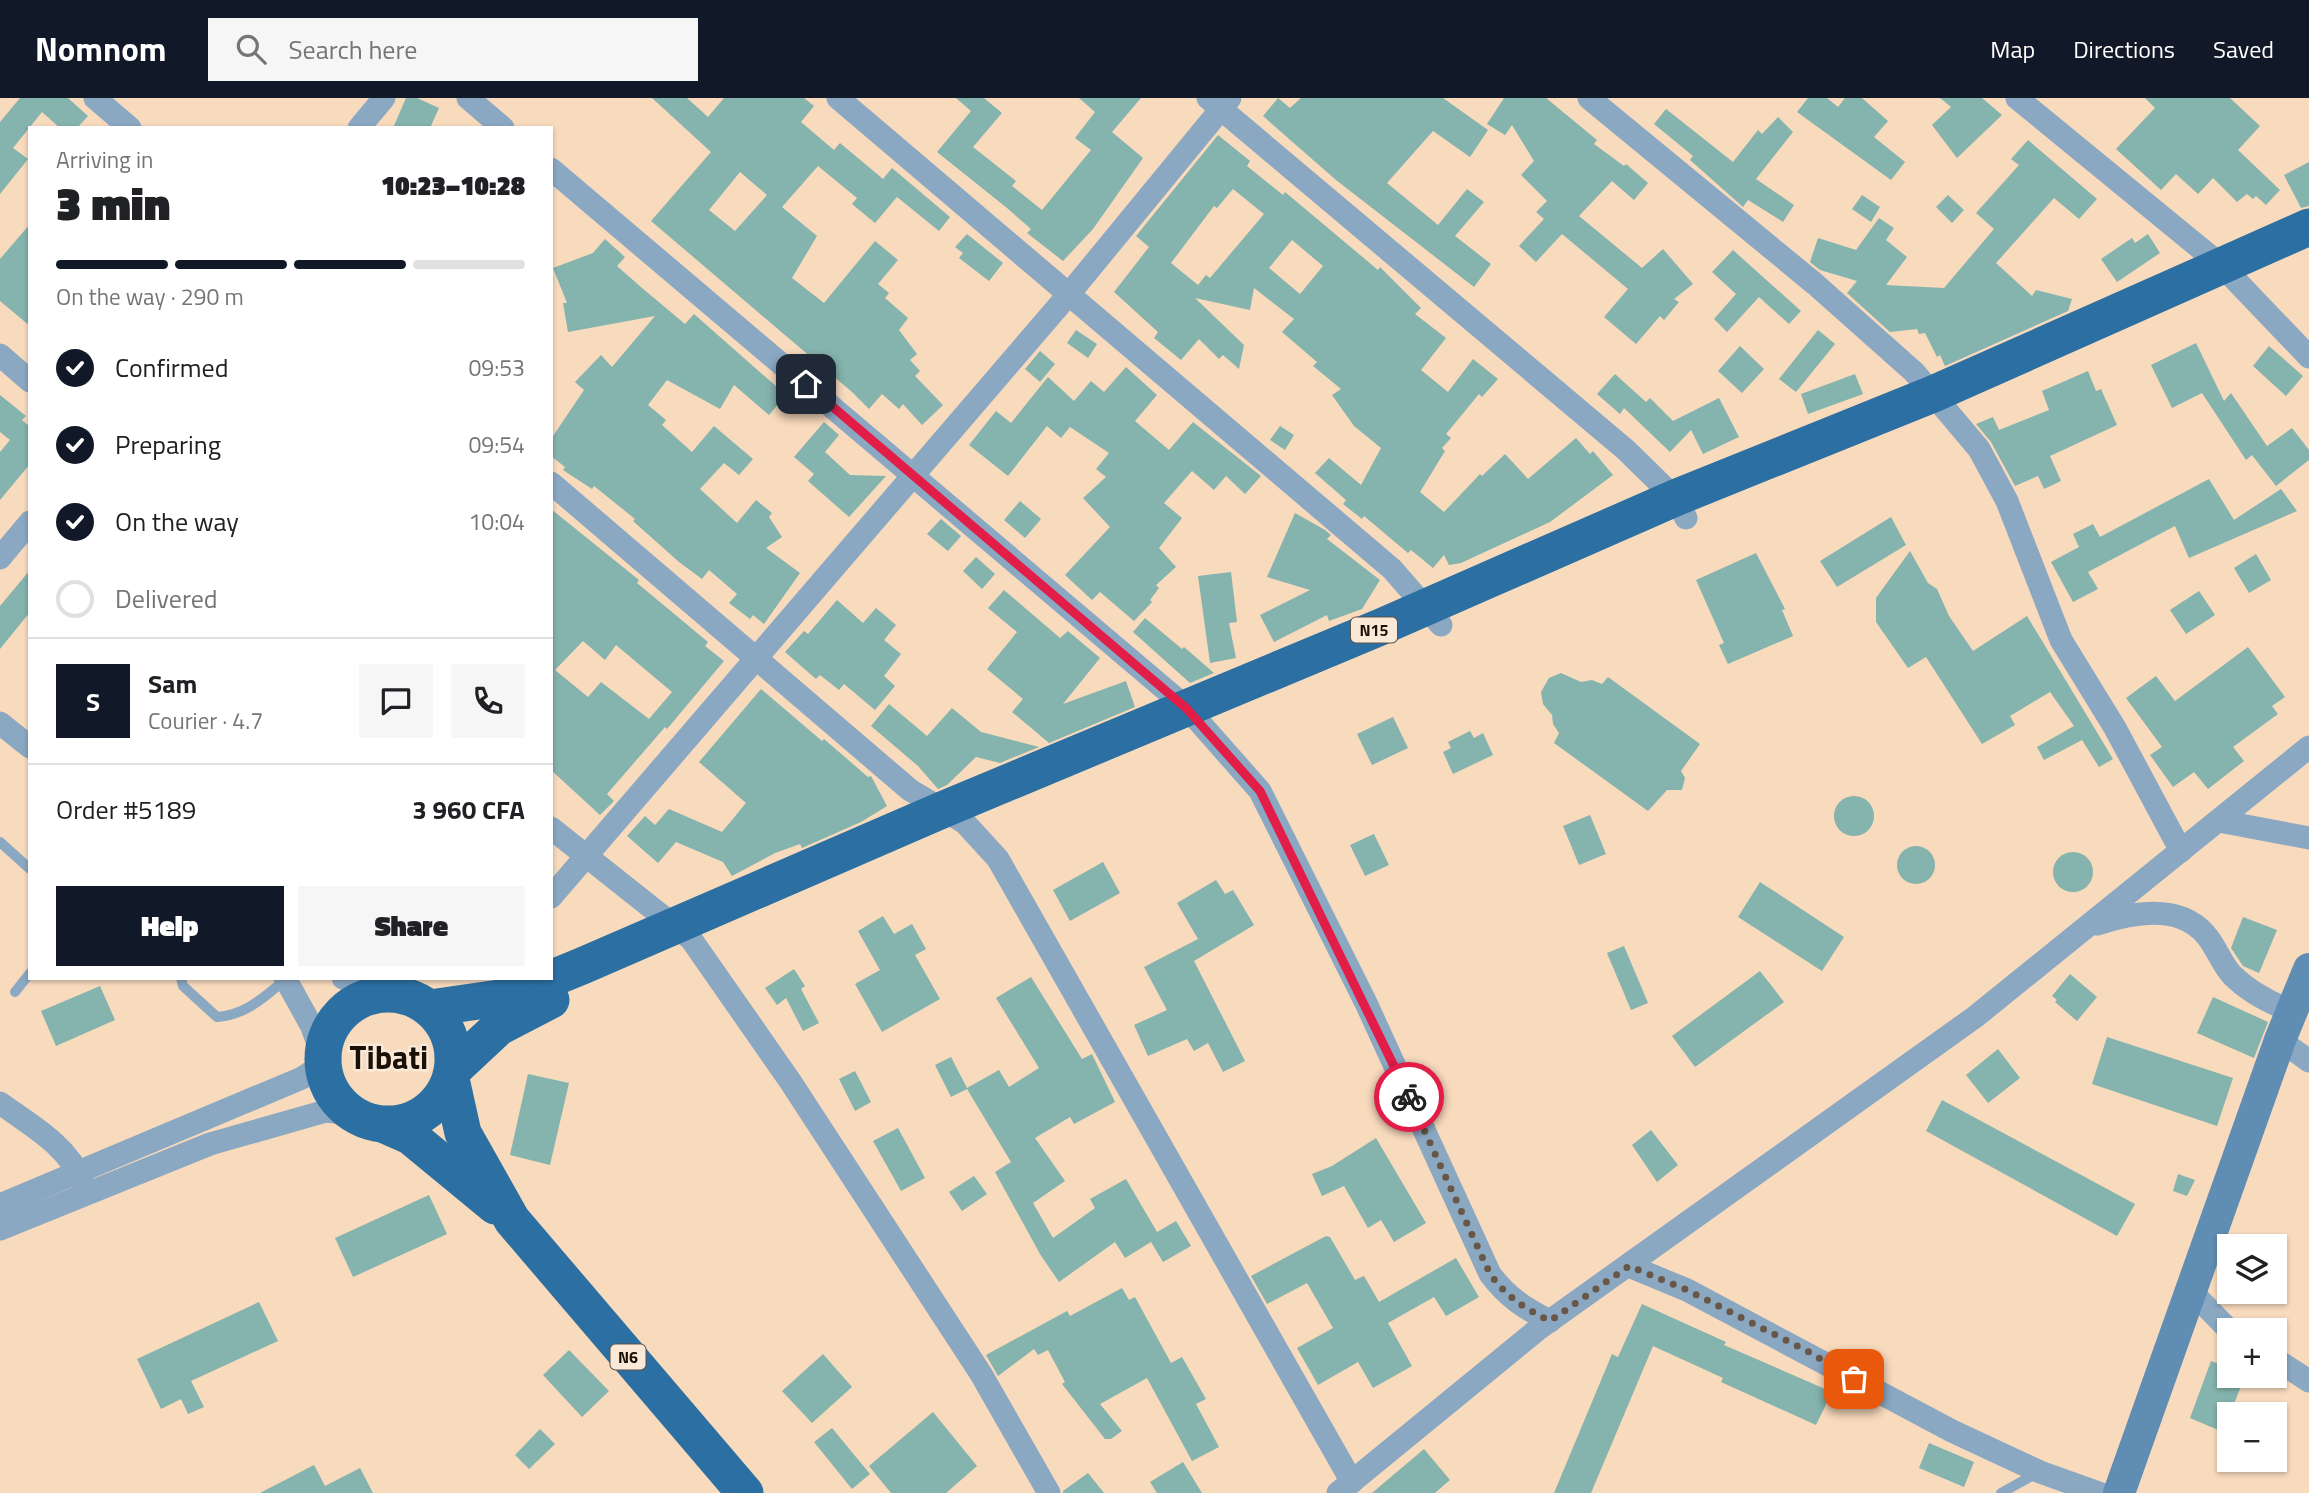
<!DOCTYPE html>
<meta charset="utf-8">
<style>
:root{--surface:#fff;--page:#f6f6f6;--text:#202124;--muted:#757577;--line:#e0e0e0;--accent:#111827}
body{margin:0;font-family:"Titillium Web",sans-serif;background:var(--page);color:var(--text);height:100vh;display:flex;flex-direction:column;font-size:26px;white-space:nowrap}
*{box-sizing:border-box;margin:0}
p{font-size:23px;color:var(--muted)}
.icon{flex:none;width:38px;height:38px;fill:none;stroke:currentColor;stroke-width:2;stroke-linecap:round;stroke-linejoin:round}
.map{position:relative;flex:1;overflow:hidden}
.details{position:absolute;left:28px;top:28px;width:525px;height:854px;display:flex;flex-direction:column;background:var(--surface);border-radius:0px;box-shadow:0 2px 5px #0004}
.details>*{flex:none}
.fabs{position:absolute;left:2217px;top:1136px;display:grid;gap:14px}
.fabs a{display:grid;place-items:center;width:70px;height:70px;border-radius:0px;background:var(--surface);box-shadow:0 2px 5px #0004;font-size:35px}
.pin{position:absolute;display:grid;place-items:center;width:60px;height:60px;color:#fff;margin:-30px;border-radius:14px;box-shadow:0 4px 10px #0006}
.courier{position:absolute;display:grid;place-items:center;width:70px;height:70px;margin:-35px;border:5px solid #e11d48;border-radius:50%;background:#fff;color:#222;box-shadow:0 2px 9px #0007}
.headline em{font-style:normal;font-weight:800}
.headline div{display:flex;flex-direction:column-reverse}
.headline{display:flex;align-items:center;justify-content:space-between;height:119px;padding:0 28px}
h1{font-size:46px;font-weight:800;line-height:52px}
.bar{display:grid;grid-template-columns:repeat(4,1fr);gap:10px 7px;align-content:center;height:84px;padding:0 28px}
.bar i{height:9px;border-radius:5px;background:var(--line)}
.bar .active{background:var(--accent)}
.bar p{grid-column:span 4}
.line{display:flex;align-items:center;gap:18px;padding:0 28px;border-top:2px solid var(--line)}
.line div{flex:1}
.round{display:grid;place-items:center;flex:none;width:74px;height:74px;border-radius:0px;background:var(--page)}
ol{padding:0 28px;list-style:none}
li{display:flex;align-items:center;gap:21px;height:77px}
li p{margin-inline-start:auto}
li .icon{padding:7px;border-radius:50%;background:var(--accent);color:#fff;stroke-width:4}
li:last-child{color:var(--muted)}
li i{width:38px;height:38px;border:4px solid var(--line);border-radius:50%}
.primary-button{display:flex;gap:14px;margin-top:auto;padding:14px 28px}
.primary-button a{flex:1;height:80px;border-radius:0px;background:var(--accent);color:#fff;font-size:28px;font-weight:800;line-height:80px;text-align:center}
.primary-button a+a{background:var(--page);color:var(--text)}
header{display:flex;align-items:center;gap:42px;box-sizing:border-box;height:98px;padding:0 35px;background:var(--accent);color:#fff}
header strong{font-size:33px}
nav{display:flex;gap:38px;margin-inline-start:auto;font-size:24px}
.search{width:490px;height:63px;background:var(--page);display:flex;align-items:center;gap:18px;box-sizing:border-box;padding:0 24px;border-radius:0px;color:var(--muted);font-size:26px}
.map>svg:first-child{display:block}
.building{fill:#85b3ad;fill-rule:evenodd}
.lines{fill:none;stroke-linecap:round;stroke-linejoin:round}
.service{stroke:#8ba8c3;stroke-width:10}
.minor{stroke:#8ba8c3;stroke-width:23}
.secondary{stroke:#608db3;stroke-width:32}
.trunk{stroke:#2c6fa2;stroke-width:37}
.done{stroke:#685747;stroke-width:7;stroke-dasharray:0 12.6}
.route{stroke:#e11d48;stroke-width:9}
.labels{text-anchor:middle;dominant-baseline:central;stroke-width:5;stroke-linejoin:round;paint-order:stroke}
.shield{fill:#fbe9d8;stroke:#5e5246;stroke-width:2}
.shield-label{font-size:16px;font-weight:bold;fill:#1b1107}
.town-label{font-size:32px;font-weight:bold;fill:#1b1107;stroke:#fbe9d8}
</style>
<header>
<strong>Nomnom</strong>
<div class="search"><svg class="icon" aria-label="search" viewBox="0 0 24 24"><circle cx="10" cy="10" r="6"/><path d="M15 15l6 6"/></svg>Search here</div>
<nav><a>Map</a><a>Directions</a><a>Saved</a></nav>
</header>
<div class="map">
<svg width="2309" height="1395" viewBox="0 0 2309 1395">
<rect width="100%" height="100%" fill="#f8dabd"/>
<g class="building">
<polygon points="20,0 68,0 88,18 77,30 60,30 42,14 13,50 28,61 0,96 0,24"/>
<polygon points="406,0 417,0 439,10 430,30 393,30"/>
<path d="M652 0H687L708 19 724 0H804L814 8 801 24 834 52 840 45 883 81 892 70 950 119 939 133 897 99 875 125 852 106 857 100 818 68 782 109 817 138 792 180 824 205 875 143 898 162 878 186 889 195 885 200 908 220 899 232 917 256 910 262 920 273 915 278 943 307 922 327 903 306 899 311 882 296 869 311 852 294 651 123 711 54ZM740 74 767 97 735 133 709 112Z"/>
<polygon points="956,0 984,0 1002,15 973,49 1016,83 1012,88 1042,112 1091,52 1075,40 1095,14 1079,0 1141,0 1112,34 1143,60 1093,131 1063,163 1027,135 1031,131 1007,110 937,54 971,13"/>
<polygon points="1278,0 1290,10 1301,0 1443,0 1488,32 1470,59 1433,33 1387,85 1438,127 1467,91 1484,104 1455,138 1491,166 1474,189 1336,82 1263,18"/>
<polygon points="1504,0 1546,0 1597,42 1594,46 1624,68 1626,66 1648,85 1634,102 1612,83 1579,118 1642,170 1663,151 1693,186 1674,201 1679,204 1664,222 1660,218 1636,246 1604,219 1628,191 1562,136 1536,164 1519,148 1544,121 1536,114 1547,103 1521,77 1534,63 1512,27 1505,37 1487,26"/>
<polygon points="1808,0 1827,0 1838,9 1845,0 1862,0 1888,23 1874,39 1905,64 1891,82 1797,14"/>
<polygon points="1940,0 1982,0 2002,17 1957,60 1932,27 1951,9"/>
<polygon points="2145,0 2230,0 2260,28 2238,52 2280,92 2266,107 2256,98 2253,101 2247,96 2237,104 2213,80 2198,96 2176,76 2161,92 2116,51 2155,10"/>
<polygon points="1666,11 1733,64 1758,32 1762,36 1778,19 1793,34 1756,81 1794,107 1783,124 1748,102 1743,109 1690,62 1693,58 1654,26"/>
<path d="M1218 37 1250 63 1247 68 1283 97 1285 94 1378 172 1380 169 1421 210 1415 216 1446 240 1421 272 1448 294 1473 261 1498 281 1482 299 1479 296 1446 336 1451 340 1442 350 1445 353 1420 394 1444 414 1480 376 1482 378 1505 356 1528 381 1576 340 1590 356 1593 353 1613 377 1550 424 1461 465 1449 467 1444 457 1433 470 1411 452 1408 455 1364 418 1362 421 1343 406 1346 402 1315 375 1329 360 1361 387 1381 350 1354 328 1332 297 1341 291 1313 268 1317 264 1282 234 1294 221 1254 190 1250 212 1195 200 1244 247 1239 271 1223 257 1219 261 1199 241 1181 262 1154 240 1158 234 1114 194 1149 149 1136 138ZM1233 91 1264 116 1210 180 1206 177 1198 187 1171 165 1214 108 1217 110ZM1292 142 1323 168 1300 196 1269 170Z"/>
<polygon points="2028,42 2097,101 2079,121 2054,100 1996,165 2032,198 2036,192 2072,201 2068,213 1945,268 1940,257 1937,259 1925,235 1919,236 1917,231 1890,234 1847,195 1857,183 1820,172 1810,164 1818,140 1856,152 1879,120 1894,130 1886,142 1907,159 1886,187 1944,190 1994,131 1976,115 2019,67 2011,61"/>
<polygon points="2309,64 2309,108 2301,110 2284,77"/>
<polygon points="1862,97 1880,109 1871,124 1852,111"/>
<polygon points="1948,97 1964,112 1952,125 1936,109"/>
<polygon points="30,126 30,228 0,203 0,161"/>
<polygon points="967,136 1003,165 989,183 959,160 963,155 955,149"/>
<polygon points="2148,136 2160,155 2117,184 2101,161 2132,140 2135,145"/>
<polygon points="605,141 625,159 617,168 642,190 685,226 694,216 786,297 769,317 734,287 720,311 667,282 648,307 666,322 662,327 692,354 714,328 753,361 739,377 724,365 700,391 737,425 756,402 772,415 769,419 782,439 766,450 800,475 764,526 753,517 750,521 729,505 737,496 709,472 702,481 679,464 633,423 635,421 594,388 592,391 563,372 565,369 551,358 551,341 584,292 575,284 601,257 612,269 655,218 568,234 563,205 567,205 553,170 593,155"/>
<polygon points="1733,152 1801,213 1789,226 1759,199 1727,234 1714,221 1736,196 1712,174"/>
<polygon points="1076,232 1097,246 1088,260 1067,245"/>
<polygon points="1818,232 1835,246 1796,294 1779,281"/>
<polygon points="2196,245 2224,303 2231,295 2267,348 2292,330 2309,352 2309,362 2276,388 2252,357 2246,362 2202,295 2172,310 2151,267"/>
<polygon points="1740,248 1764,271 1742,295 1718,273"/>
<polygon points="2269,248 2303,278 2286,298 2253,268"/>
<polygon points="1040,253 1055,266 1040,284 1025,271"/>
<polygon points="1126,269 1157,297 1135,323 1169,352 1193,324 1261,378 1245,396 1226,378 1214,392 1192,373 1164,405 1182,420 1159,450 1176,469 1156,487 1159,490 1150,502 1152,504 1134,523 1100,494 1092,502 1065,477 1110,429 1083,400 1106,379 1096,371 1109,355 1070,329 1061,340 1047,328 1008,378 969,347 996,313 1011,325 1048,279 1074,303 1091,283 1104,294"/>
<polygon points="2088,273 2096,293 2101,291 2117,327 2050,358 2061,383 2044,391 2038,378 2015,388 1991,344 1976,326 1993,319 1999,332 2049,312 2042,293"/>
<polygon points="1615,276 1646,304 1650,300 1673,323 1719,300 1739,339 1703,356 1691,332 1670,354 1624,310 1620,316 1597,296"/>
<polygon points="1855,276 1863,296 1808,316 1801,296"/>
<polygon points="0,297 26,318 22,322 30,329 30,366 0,402 0,354 10,342 0,334"/>
<polygon points="824,324 839,337 825,354 850,377 886,378 849,419 808,383 814,376 794,359"/>
<polygon points="1280,328 1294,337 1285,352 1270,342"/>
<polygon points="2209,381 2234,422 2281,391 2297,413 2189,460 2175,428 2088,474 2098,491 2073,504 2051,464 2079,449 2073,436 2093,426 2100,439"/>
<polygon points="1020,403 1041,421 1025,440 1004,422"/>
<path d="M551 411 639 482 637 485 708 544 705 548 724 563 667 631 665 629 607 696 614 703 600 717 551 672ZM583 543 605 562 616 547 672 594 649 621 601 584 588 599 555 572Z"/>
<polygon points="1295,415 1325,432 1331,437 1327,441 1380,482 1362,511 1329,523 1327,517 1274,544 1260,517 1310,492 1267,479"/>
<polygon points="1891,419 1906,447 1837,489 1820,463"/>
<polygon points="941,421 961,438 948,453 927,436"/>
<polygon points="1910,453 1928,485 1937,491 1949,518 1973,553 2027,518 2113,661 2099,669 2082,642 2044,662 2037,649 2074,628 2050,594 2010,618 2015,627 1982,646 1926,559 1908,570 1876,524 1876,500"/>
<polygon points="1756,455 1785,511 1782,512 1793,538 1728,566 1719,547 1724,545 1696,482"/>
<polygon points="2256,456 2271,482 2249,495 2234,470"/>
<polygon points="976,459 995,476 982,491 963,473"/>
<polygon points="30,472 30,514 0,551 0,508"/>
<polygon points="1231,474 1237,524 1229,525 1236,560 1210,565 1198,478"/>
<polygon points="1004,492 1060,540 1068,533 1100,560 1063,606 1126,583 1135,609 1049,645 1012,614 1023,601 987,571 1017,534 988,510"/>
<polygon points="2199,493 2215,517 2186,536 2170,512"/>
<polygon points="837,502 863,525 876,510 896,527 884,542 901,556 884,578 895,588 875,612 844,586 839,592 820,577 816,581 785,554 804,533 808,536"/>
<polygon points="1145,520 1182,551 1184,549 1214,575 1190,585 1133,534"/>
<polygon points="2248,549 2285,599 2272,608 2278,616 2233,649 2244,663 2208,691 2194,674 2173,689 2150,657 2162,649 2126,600 2156,578 2175,603"/>
<polygon points="1561,575 1581,584 1592,582 1602,586 1608,579 1700,646 1681,673 1685,680 1682,692 1667,692 1648,713 1554,645 1559,635 1553,626 1552,617 1543,606 1541,594 1549,580"/>
<polygon points="761,591 822,643 824,641 868,679 871,678 887,708 861,724 802,750 800,746 775,755 732,778 723,764 676,744 658,765 627,738 645,718 655,727 669,711 722,734 746,705 699,664"/>
<polygon points="889,606 927,638 952,610 981,634 1039,649 1000,665 976,659 947,687 938,691 918,668 871,628"/>
<polygon points="1393,619 1408,650 1372,667 1357,636"/>
<polygon points="1470,633 1474,640 1483,635 1493,657 1453,676 1443,654 1451,650 1448,644"/>
<circle cx="1854" cy="718" r="20"/>
<polygon points="1590,717 1606,756 1579,767 1563,728"/>
<polygon points="1374,736 1389,767 1365,778 1350,747"/>
<circle cx="1916" cy="767" r="19"/>
<circle cx="2073" cy="774" r="20"/>
<polygon points="1103,764 1120,795 1070,823 1053,792"/>
<polygon points="1216,782 1225,796 1233,792 1254,827 1194,863 1245,963 1223,974 1208,945 1194,953 1187,941 1148,958 1134,927 1167,912 1144,869 1198,841 1177,805"/>
<polygon points="1760,784 1844,839 1822,873 1738,819"/>
<polygon points="883,818 894,836 912,826 926,851 915,857 940,901 882,934 855,886 880,872 858,833"/>
<polygon points="2243,819 2277,832 2259,875 2243,868 2231,850"/>
<polygon points="1624,848 1648,905 1631,912 1607,855"/>
<polygon points="794,871 805,888 801,891 819,925 803,933 786,900 777,907 765,890"/>
<polygon points="1760,873 1784,904 1695,969 1672,938"/>
<polygon points="2070,876 2097,899 2077,923 2055,904 2057,902 2052,898"/>
<polygon points="1031,879 1082,961 1092,956 1115,1004 1074,1026 1070,1019 1035,1040 1065,1083 1033,1105 1053,1140 1095,1110 1090,1101 1126,1081 1157,1134 1176,1123 1191,1148 1163,1164 1151,1144 1125,1160 1115,1144 1059,1184 1040,1156 995,1074 1011,1064 967,991 951,999 935,967 951,959 967,990 999,972 1009,989 1039,970 996,900"/>
<polygon points="100,888 115,922 56,948 41,913"/>
<polygon points="2213,899 2268,924 2254,960 2197,935"/>
<polygon points="2107,939 2233,980 2217,1028 2092,986"/>
<polygon points="1998,951 2020,980 1988,1005 1966,977"/>
<polygon points="855,973 871,1004 855,1013 839,981"/>
<polygon points="528,976 569,985 550,1067 510,1057"/>
<polygon points="1942,1002 2135,1106 2117,1138 1926,1033"/>
<polygon points="898,1030 925,1080 901,1093 873,1043"/>
<polygon points="1651,1032 1678,1067 1657,1084 1632,1047"/>
<polygon points="1376,1040 1426,1125 1394,1144 1381,1122 1368,1130 1344,1088 1322,1098 1312,1076 1332,1068"/>
<polygon points="2178,1076 2195,1082 2187,1098 2173,1093"/>
<polygon points="974,1078 987,1096 962,1113 949,1094"/>
<polygon points="429,1097 447,1136 353,1179 335,1140"/>
<polygon points="1326,1138 1330,1139 1355,1182 1364,1178 1379,1204 1456,1160 1479,1199 1446,1218 1434,1199 1388,1225 1412,1268 1373,1290 1358,1264 1318,1287 1297,1250 1333,1230 1307,1185 1267,1206 1251,1178"/>
<polygon points="1122,1190 1129,1202 1135,1199 1171,1265 1182,1259 1206,1301 1196,1306 1219,1349 1192,1363 1147,1280 1100,1306 1122,1333 1111,1341 1105,1341 1062,1286 1065,1284 1048,1252 1038,1257 1034,1251 998,1278 986,1257 1067,1213 1070,1218"/>
<polygon points="259,1204 278,1243 191,1283 204,1309 188,1316 181,1301 161,1311 137,1261"/>
<polygon points="1642,1206 1726,1244 1724,1247 1832,1294 1816,1327 1721,1284 1723,1280 1653,1248 1591,1395 1554,1395 1612,1256 1618,1259"/>
<polygon points="569,1252 609,1293 582,1319 543,1277"/>
<polygon points="823,1256 852,1289 812,1325 782,1293"/>
<polygon points="2211,1263 2230,1270 2230,1278 2245,1278 2223,1334 2190,1320"/>
<polygon points="933,1314 977,1368 946,1395 891,1395 869,1368"/>
<polygon points="832,1330 870,1376 852,1391 814,1344"/>
<polygon points="540,1331 555,1346 529,1371 515,1357"/>
<polygon points="1929,1345 1974,1364 1964,1389 1919,1370"/>
<polygon points="1424,1351 1450,1382 1435,1395 1372,1395"/>
<polygon points="1183,1364 1202,1395 1157,1395 1150,1384"/>
<polygon points="314,1367 325,1388 360,1370 373,1395 260,1395"/>
<polygon points="1088,1375 1104,1395 1063,1395 1063,1393"/>
</g>
<g class="lines">
<g class="service">
<polyline points="0,744 30,771"/>
<path d="M181 880 183 888 217 919C246 917 264 899 286 881"/>
<polyline points="15,894 30,875"/>
<polyline points="2001,1395 2037,1375"/>
</g>
<g class="minor">
<polyline points="95,0 130,30"/>
<polyline points="468,0 503,30"/>
<polyline points="838,0 1392,471 1441,527"/>
<polyline points="1208,0 1626,352 1675,400 1686,420"/>
<polyline points="1589,0 1815,186 1914,274 1979,351 2007,403 2061,542 2115,630 2181,753"/>
<polyline points="2017,0 2222,168 2309,259"/>
<polyline points="359,30 384,0"/>
<path d="M551 71 1186 609 1260 693 1366 905 1490 1176C1507 1199 1524 1210 1550 1223"/>
<polyline points="0,257 30,283"/>
<polyline points="551,385 910,692 965,725 998,761 1352,1384"/>
<polyline points="0,460 30,424"/>
<polyline points="0,625 30,649"/>
<polyline points="2219,723 2309,740"/>
<polyline points="551,730 691,841 790,983 981,1276 1049,1395"/>
<polyline points="551,799 1069,196 1230,0"/>
<path d="M2097 826C2131 815 2178 805 2205 836 2216 848 2221 865 2232 877 2249 894 2270 905 2292 913"/>
<polyline points="285,880 311,927 322,956"/>
<polyline points="343,880 384,895"/>
<polyline points="2280,942 2309,963"/>
<path d="M0 1005C29 1026 69 1048 82 1084"/>
<polyline points="0,1107 302,980 323,966"/>
<polyline points="0,1131 210,1046 326,1013 353,1016"/>
<polyline points="1629,1168 1687,1192 1952,1333 2040,1374 2099,1395"/>
<polyline points="2190,1192 2230,1233"/>
<polyline points="2275,1261 2309,1283"/>
<polyline points="1338,1395 1537,1232 1975,919 2309,649"/>
</g>
<polyline class="secondary" points="2119,1395 2280,942 2309,871"/>
<g class="trunk">
<circle cx="388" cy="961" r="65"/>
<polyline points="430,910 506,899 582,868 942,712 1383,528 1675,400 1933,296 2309,129"/>
<polyline points="453,972 499,929 551,902"/>
<polyline points="451,981 463,1035 512,1122 745,1395"/>
<polyline points="385,1027 410,1038 495,1108"/>
</g>
</g>
<g class="lines">
<path class="done" d="M1409 999 1490 1176C1507 1199 1524 1210 1550 1223L1629 1168 1687 1192 1809 1254 1854 1281"/>
<polyline class="route" points="806,286 1186,610 1260,693 1409,999"/>
</g>
<g class="labels">
<g class="shield">
<rect x="1351" y="519.5" width="46" height="25" rx="5"/>
<rect x="610.5" y="1246.5" width="35" height="25" rx="5"/>
</g>
<g class="shield-label">
<text x="1374" y="532">N15</text>
<text x="628" y="1259">N6</text>
</g>
<g class="town-label">
<text x="389" y="959">Tibati</text>
</g>
</g>
</svg>
<div class="fabs">
<a><svg class="icon" aria-label="layers" viewBox="0 0 24 24"><path d="M12 4l9 5-9 5-9-5zM3 14l9 5 9-5"/></svg></a>
<a>+</a>
<a>−</a>
</div>
<div class="pin" style="left:1854px;top:1281px;background:#ea580c"><svg class="icon" aria-label="bag" viewBox="0 0 24 24"><path d="M5 8h14l-1 12H6zM9 8a3 3 0 0 1 6 0"/></svg></div>
<div class="pin" style="left:806px;top:286px;background:#1f2937"><svg class="icon" aria-label="home" viewBox="0 0 24 24"><path d="M3 11l9-7 9 7M6 9v11h12V9"/></svg></div>
<div class="courier" style="left:1409px;top:999px"><svg class="icon" aria-label="bike" viewBox="0 0 24 24"><circle cx="6" cy="16" r="4"/><circle cx="18" cy="16" r="4"/><path d="M6 16l4-8h5l3 8M10 8l3 8H6M13 5h3"/></svg></div>
<section class="details">
<div class="headline"><div><h1>3 min</h1><p>Arriving in</p></div><em>10:23–10:28</em></div>
<div class="bar"><i class="active"></i><i class="active"></i><i class="active"></i><i></i><p>On the way · 290 m</p></div>
<ol>
<li><svg class="icon" aria-label="check" viewBox="0 0 24 24"><path d="M5 12l5 5 9-10"/></svg>Confirmed<p>09:53</p></li>
<li><svg class="icon" aria-label="check" viewBox="0 0 24 24"><path d="M5 12l5 5 9-10"/></svg>Preparing<p>09:54</p></li>
<li><svg class="icon" aria-label="check" viewBox="0 0 24 24"><path d="M5 12l5 5 9-10"/></svg>On the way<p>10:04</p></li>
<li><i></i>Delivered</li>
</ol>
<div class="line" style="height:126px"><b class="round" style="background:var(--accent);color:#fff">S</b><div><b>Sam</b><p>Courier · 4.7</p></div><a class="round"><svg class="icon" aria-label="chat" viewBox="0 0 24 24"><path d="M4 5h16v11H9l-5 4z"/></svg></a><a class="round"><svg class="icon" aria-label="phone" viewBox="0 0 24 24"><path d="M5 4h4l2 5-3 2q2 4 5 5l2-3 5 2v4C11 20 4 13 5 4z"/></svg></a></div>
<div class="line" style="height:91px"><div>Order #5189</div><b>3 960 CFA</b></div>
<div class="primary-button"><a>Help</a><a>Share</a></div>
</section>
</div>
